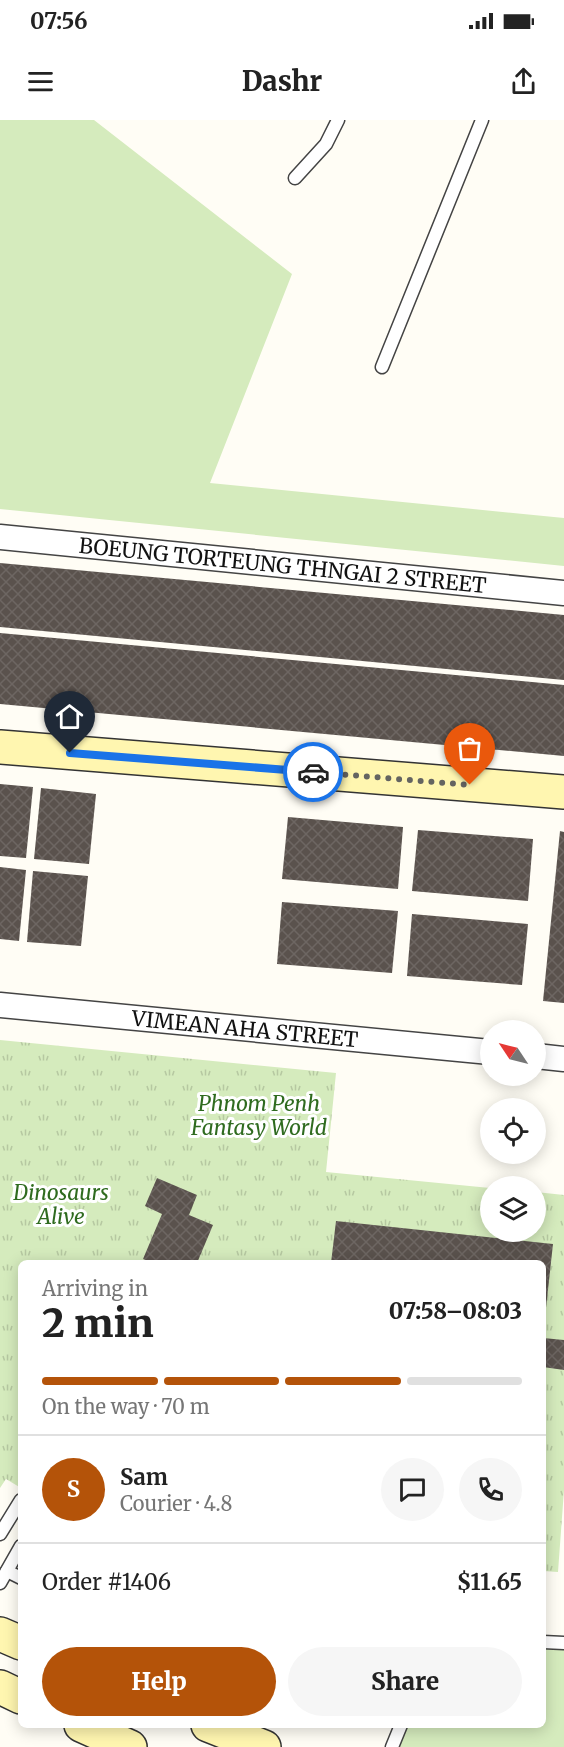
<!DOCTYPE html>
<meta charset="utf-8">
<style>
:root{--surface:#fff;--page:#f6f6f6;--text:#222;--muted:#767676;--line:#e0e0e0;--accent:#b45309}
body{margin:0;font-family:Merriweather,serif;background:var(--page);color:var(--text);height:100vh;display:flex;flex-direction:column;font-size:22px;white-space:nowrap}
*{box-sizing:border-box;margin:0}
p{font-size:20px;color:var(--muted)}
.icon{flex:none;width:33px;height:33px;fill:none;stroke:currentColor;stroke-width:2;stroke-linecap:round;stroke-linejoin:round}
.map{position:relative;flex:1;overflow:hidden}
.side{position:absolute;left:18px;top:1140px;width:528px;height:468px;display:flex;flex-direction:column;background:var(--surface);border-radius:9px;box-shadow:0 3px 15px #0003}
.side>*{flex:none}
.needle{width:39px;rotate:305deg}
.controls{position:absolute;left:480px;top:900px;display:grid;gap:12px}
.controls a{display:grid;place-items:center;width:66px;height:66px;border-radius:50%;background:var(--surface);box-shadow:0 3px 15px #0003;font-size:30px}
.pin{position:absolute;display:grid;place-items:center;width:51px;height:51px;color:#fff;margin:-62px -26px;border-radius:50% 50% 50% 0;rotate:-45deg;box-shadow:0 0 6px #0007}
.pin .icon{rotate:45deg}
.courier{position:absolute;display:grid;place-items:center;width:60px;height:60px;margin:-30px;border:4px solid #1a73e8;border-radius:50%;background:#fff;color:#222;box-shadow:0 2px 8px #0007}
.overview em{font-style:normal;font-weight:800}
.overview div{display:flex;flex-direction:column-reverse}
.overview{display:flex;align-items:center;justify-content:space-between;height:102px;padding:0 24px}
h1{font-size:39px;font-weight:800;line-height:45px}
.bar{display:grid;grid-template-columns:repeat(4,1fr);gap:9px 6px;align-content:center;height:72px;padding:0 24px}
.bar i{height:8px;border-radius:4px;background:var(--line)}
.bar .selected{background:var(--accent)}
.bar p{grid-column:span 4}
.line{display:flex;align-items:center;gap:15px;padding:0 24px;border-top:2px solid var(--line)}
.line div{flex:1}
.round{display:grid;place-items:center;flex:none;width:63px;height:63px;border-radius:32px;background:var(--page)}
.action{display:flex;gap:12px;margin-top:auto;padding:12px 24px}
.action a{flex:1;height:69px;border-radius:36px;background:var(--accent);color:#fff;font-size:24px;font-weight:800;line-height:69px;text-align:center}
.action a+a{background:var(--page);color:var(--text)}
.status{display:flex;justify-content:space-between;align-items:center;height:42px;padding:0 30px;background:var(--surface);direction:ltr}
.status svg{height:16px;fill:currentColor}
header{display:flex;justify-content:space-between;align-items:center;height:78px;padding:0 24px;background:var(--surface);font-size:27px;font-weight:800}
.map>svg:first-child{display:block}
.grass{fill:#d5ebbd}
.park{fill:url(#park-tufts)}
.building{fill:url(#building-cross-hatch)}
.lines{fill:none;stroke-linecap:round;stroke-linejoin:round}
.lane-casing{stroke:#444;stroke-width:15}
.street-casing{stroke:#444;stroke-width:27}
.secondary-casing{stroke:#333;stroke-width:36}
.lane{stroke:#fff;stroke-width:12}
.street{stroke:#fff;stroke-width:24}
.secondary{stroke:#fff6b0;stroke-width:33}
.done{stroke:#646461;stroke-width:6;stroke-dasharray:0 10.8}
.route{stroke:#1a73e8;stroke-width:8}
.labels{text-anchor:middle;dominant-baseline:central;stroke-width:6;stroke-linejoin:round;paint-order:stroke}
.street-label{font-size:21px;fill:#111;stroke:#fff}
.park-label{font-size:21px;font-style:italic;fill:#2f6b1f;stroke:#fff}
</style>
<div class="status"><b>07:56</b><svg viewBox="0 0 49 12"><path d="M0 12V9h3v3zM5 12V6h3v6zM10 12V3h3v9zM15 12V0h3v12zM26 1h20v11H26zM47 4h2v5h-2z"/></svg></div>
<header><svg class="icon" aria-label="menu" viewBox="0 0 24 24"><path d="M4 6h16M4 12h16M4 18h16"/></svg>Dashr<svg class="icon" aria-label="share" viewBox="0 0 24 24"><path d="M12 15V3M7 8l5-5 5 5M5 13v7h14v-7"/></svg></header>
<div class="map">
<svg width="564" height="1627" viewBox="0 0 564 1627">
<defs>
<pattern id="park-tufts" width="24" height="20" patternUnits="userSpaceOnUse" patternTransform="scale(1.5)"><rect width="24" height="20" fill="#d5ebbd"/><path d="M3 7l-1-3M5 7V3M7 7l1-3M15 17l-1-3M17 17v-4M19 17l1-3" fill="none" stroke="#b6c8a1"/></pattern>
<pattern id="building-cross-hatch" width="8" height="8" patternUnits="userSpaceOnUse" patternTransform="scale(1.5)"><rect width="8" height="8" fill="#5a524d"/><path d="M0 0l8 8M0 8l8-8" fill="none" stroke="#6d6662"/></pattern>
</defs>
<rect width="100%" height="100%" fill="#fffdf5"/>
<g class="grass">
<polygon points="0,0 94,0 292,154 210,363 564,398 564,446 0,389"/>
<polygon points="543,1522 564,1523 564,1627 393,1627 401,1605 543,1605"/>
</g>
<polygon class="park" points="0,920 336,953 326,1052 490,1068 490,1112 536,1112 536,1072 564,1075 564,1370 558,1452 543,1451 543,1143 21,1143 21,1368 6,1359 0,1368"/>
<g class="building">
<polygon points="0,443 564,495 564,560 0,507"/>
<polygon points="0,513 564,565 564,636 0,584"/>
<polygon points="0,664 33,667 26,738 0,736"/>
<polygon points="41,668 96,674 89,744 34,739"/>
<polygon points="288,697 403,707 398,769 282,759"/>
<polygon points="418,710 533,719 528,781 412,771"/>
<polygon points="560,711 564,712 564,883 543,881"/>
<polygon points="0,747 26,750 19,821 0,819"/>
<polygon points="33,751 88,756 81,826 27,822"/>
<polygon points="282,782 398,791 392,853 277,844"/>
<polygon points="412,794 528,804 522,865 407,856"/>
<polygon points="157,1058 197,1075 189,1095 213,1105 197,1143 152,1143 143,1139 162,1094 145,1086"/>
<polygon points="336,1101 553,1124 545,1197 543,1197 543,1143 331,1143"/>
<polygon points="543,1218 564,1220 564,1250 543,1247"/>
</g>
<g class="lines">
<defs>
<g id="lane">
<polyline points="295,58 326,24 338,0"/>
<polyline points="382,247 482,0"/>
<polyline points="0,1414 21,1380"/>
<polyline points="7,1451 21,1458"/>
<polyline points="0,1463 21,1426"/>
<polyline points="543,1522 564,1523"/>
<polyline points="392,1627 401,1605"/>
</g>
<g id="street">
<path id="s1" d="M0 417 564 473"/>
<path id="s2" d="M0 885 490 932"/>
<polyline points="536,936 564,939"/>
</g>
<g id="secondary">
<polyline points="0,627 564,672"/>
<polyline points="0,1514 21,1523"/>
<polyline points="0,1567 21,1577"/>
<polyline points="81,1605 130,1627"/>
<polyline points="208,1605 264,1627"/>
</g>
</defs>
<use href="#lane" class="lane-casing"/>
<use href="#street" class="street-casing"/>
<use href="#secondary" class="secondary-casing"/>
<use href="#lane" class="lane"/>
<use href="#street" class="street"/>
<use href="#secondary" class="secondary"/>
</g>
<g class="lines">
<polyline class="done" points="313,652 470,665"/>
<polyline class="route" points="70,633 313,652"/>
</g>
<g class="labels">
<g class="street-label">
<text stroke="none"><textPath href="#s1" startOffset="284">BOEUNG TORTEUNG THNGAI 2 STREET</textPath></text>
<text stroke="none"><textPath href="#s2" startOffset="246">VIMEAN AHA STREET</textPath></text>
</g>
<g class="park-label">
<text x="259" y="983">Phnom Penh<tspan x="259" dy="24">Fantasy World</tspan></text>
<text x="61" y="1072">Dinosaurs<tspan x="61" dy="24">Alive</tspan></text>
</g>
</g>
</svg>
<div class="controls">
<a><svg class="needle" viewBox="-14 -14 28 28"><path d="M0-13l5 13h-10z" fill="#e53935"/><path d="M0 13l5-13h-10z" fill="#767676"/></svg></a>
<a><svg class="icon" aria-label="locate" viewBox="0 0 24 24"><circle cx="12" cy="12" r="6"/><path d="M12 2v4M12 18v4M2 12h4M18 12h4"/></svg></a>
<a><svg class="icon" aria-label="layers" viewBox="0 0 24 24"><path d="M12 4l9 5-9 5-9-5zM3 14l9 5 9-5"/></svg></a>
</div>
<div class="pin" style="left:470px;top:665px;background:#ea580c"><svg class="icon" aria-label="bag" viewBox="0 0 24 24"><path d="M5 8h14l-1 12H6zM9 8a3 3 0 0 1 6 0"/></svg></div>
<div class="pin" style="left:70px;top:633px;background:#1f2937"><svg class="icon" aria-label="home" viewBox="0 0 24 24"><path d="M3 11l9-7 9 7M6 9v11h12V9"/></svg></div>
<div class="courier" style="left:313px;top:652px"><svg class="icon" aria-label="car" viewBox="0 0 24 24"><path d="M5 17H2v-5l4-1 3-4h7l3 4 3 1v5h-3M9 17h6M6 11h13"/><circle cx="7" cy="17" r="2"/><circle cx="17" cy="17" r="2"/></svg></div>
<section class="side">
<div class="overview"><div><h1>2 min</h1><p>Arriving in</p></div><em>07:58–08:03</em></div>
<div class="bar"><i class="selected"></i><i class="selected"></i><i class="selected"></i><i></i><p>On the way · 70 m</p></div>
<div class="line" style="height:108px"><b class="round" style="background:var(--accent);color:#fff">S</b><div><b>Sam</b><p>Courier · 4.8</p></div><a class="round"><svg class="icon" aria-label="chat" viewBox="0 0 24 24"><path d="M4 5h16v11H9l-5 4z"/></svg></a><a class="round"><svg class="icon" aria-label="phone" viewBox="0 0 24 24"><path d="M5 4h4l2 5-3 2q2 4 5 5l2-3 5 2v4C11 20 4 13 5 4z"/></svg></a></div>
<div class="line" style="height:78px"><div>Order #1406</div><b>$11.65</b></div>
<div class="action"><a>Help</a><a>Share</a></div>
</section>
</div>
